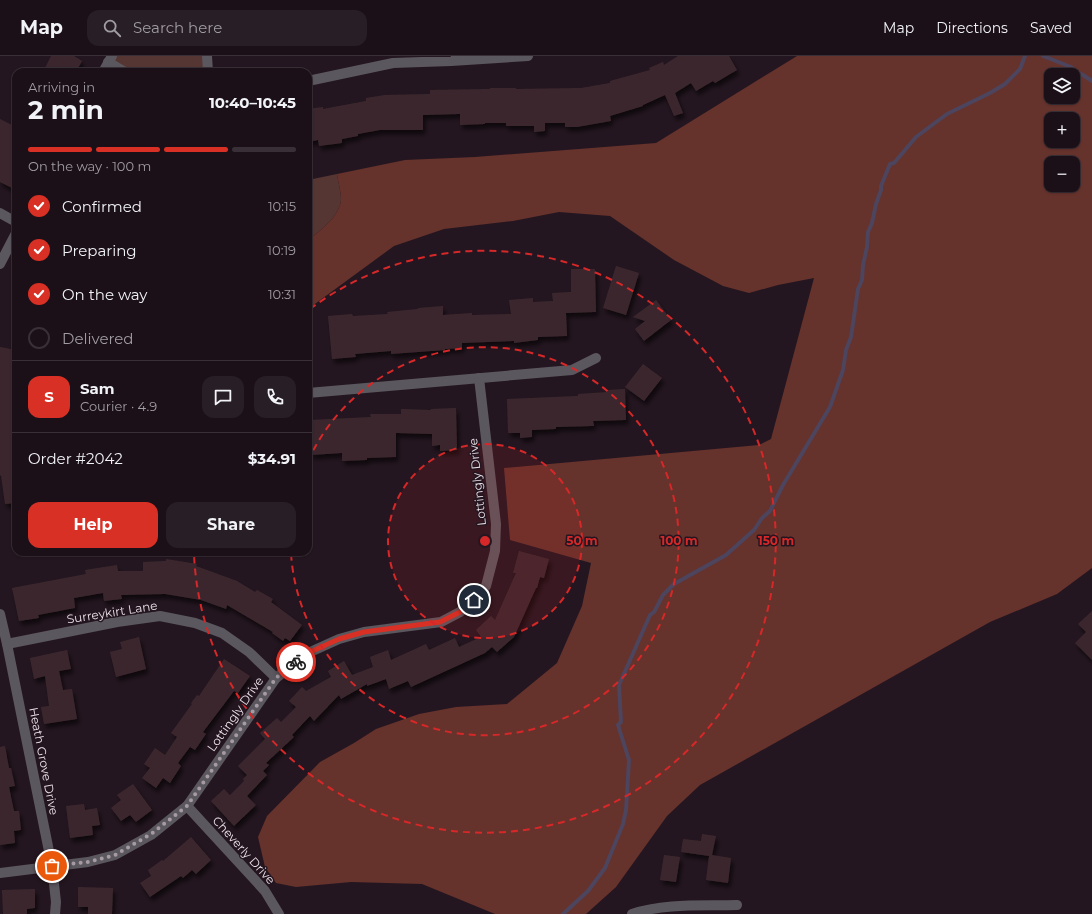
<!DOCTYPE html>
<meta charset="utf-8">
<style>
:root{--surface:#1b1018;--page:#281e25;--text:#f1f3f6;--muted:#a09da2;--line:#393037;--accent:#d93025}
body{margin:0;font-family:Montserrat,sans-serif;background:var(--page);color:var(--text);height:100vh;display:flex;flex-direction:column;font-size:15px;white-space:nowrap}
*{box-sizing:border-box;margin:0}
p{font-size:13px;color:var(--muted)}
.icon{flex:none;width:22px;height:22px;fill:none;stroke:currentColor;stroke-width:2;stroke-linecap:round;stroke-linejoin:round}
.map{position:relative;flex:1;overflow:hidden}
.drawer{position:absolute;left:12px;top:12px;width:300px;height:488px;display:flex;flex-direction:column;background:var(--surface);border-radius:12px;box-shadow:0 1px 3px #0004,0 0 0 1px var(--line)}
.drawer>*{flex:none}
.controls{position:absolute;left:1044px;top:12px;display:grid;gap:8px}
.controls a{display:grid;place-items:center;width:36px;height:36px;border-radius:8px;background:var(--surface);box-shadow:0 1px 3px #0004,0 0 0 1px var(--line);font-size:20px}
.pin{position:absolute;display:grid;place-items:center;width:34px;height:34px;color:#fff;margin:-17px;border:2px solid #fff;border-radius:50%;box-shadow:0 1px 4px #0007}
.courier{position:absolute;display:grid;place-items:center;width:40px;height:40px;margin:-20px;border:3px solid #d93025;border-radius:50%;background:#fff;color:#222;box-shadow:0 1px 5px #0007}
.head em{font-style:normal;font-weight:700}
.head div{display:flex;flex-direction:column-reverse}
.head{display:flex;align-items:center;justify-content:space-between;height:68px;padding:0 16px}
h1{font-size:26px;font-weight:700;line-height:30px}
.bar{display:grid;grid-template-columns:repeat(4,1fr);gap:6px 4px;align-content:center;height:48px;padding:0 16px}
.bar i{height:5px;border-radius:3px;background:var(--line)}
.bar .selected{background:var(--accent)}
.bar p{grid-column:span 4}
.line{display:flex;align-items:center;gap:10px;padding:0 16px;border-top:1px solid var(--line)}
.line div{flex:1}
.round{display:grid;place-items:center;flex:none;width:42px;height:42px;border-radius:12px;background:var(--page)}
ol{padding:0 16px;list-style:none}
li{display:flex;align-items:center;gap:12px;height:44px}
li p{margin-inline-start:auto}
li .icon{padding:4px;border-radius:50%;background:var(--accent);color:#fff;stroke-width:4}
li:last-child{color:var(--muted)}
li i{width:22px;height:22px;border:2px solid var(--line);border-radius:50%}
.primary-button{display:flex;gap:8px;margin-top:auto;padding:8px 16px}
.primary-button a{flex:1;height:46px;border-radius:12px;background:var(--accent);color:#fff;font-size:16px;font-weight:700;line-height:46px;text-align:center}
.primary-button a+a{background:var(--page);color:var(--text)}
header{display:flex;align-items:center;gap:24px;box-sizing:border-box;height:56px;padding:0 20px;background:var(--surface);border-bottom:1px solid var(--line)}
header strong{font-size:19px}
nav{display:flex;gap:22px;margin-inline-start:auto;font-size:14px}
.search{width:280px;height:36px;background:var(--page);display:flex;align-items:center;gap:10px;box-sizing:border-box;padding:0 14px;border-radius:12px;color:var(--muted);font-size:15px}
.map>svg:first-child{display:block}
.green{fill:#563632}
.forest{fill:#66322c;fill-rule:evenodd}
.lines{fill:none;stroke-linecap:round;stroke-linejoin:round}
.stream{stroke:#4d445d;stroke-width:4}
.building{fill:#3b282d;filter:url(#shadow)}
.minor{stroke:#5b575e;stroke-width:10}
.done{stroke:#a79ba3;stroke-width:4;stroke-dasharray:0 7.2}
.route{stroke:#d93025;stroke-width:5}
.ring{fill:none;stroke:#d62828;stroke-width:2;stroke-dasharray:7 5}
.labels{text-anchor:middle;dominant-baseline:central;stroke-width:3;stroke-linejoin:round;paint-order:stroke}
.street-label{font-size:12px;fill:#ede2e9;stroke:#241620}
.centre{fill:#d62828;stroke:#241620;stroke-width:2}
.ring-label{font-size:12px;text-anchor:middle;font-weight:bold;fill:#d62828;stroke:#241620;stroke-width:3;stroke-linejoin:round;paint-order:stroke}
</style>
<header>
<strong>Map</strong>
<div class="search"><svg class="icon" aria-label="search" viewBox="0 0 24 24"><circle cx="10" cy="10" r="6"/><path d="M15 15l6 6"/></svg>Search here</div>
<nav><a>Map</a><a>Directions</a><a>Saved</a></nav>
</header>
<div class="map">
<svg width="1092" height="858" viewBox="0 0 1092 858">
<defs>
<filter id="shadow"><feDropShadow dx="2.5" dy="4.5" stdDeviation="2" flood-color="#0009"/></filter>
</defs>
<rect width="100%" height="100%" fill="#241620"/>
<g class="green">
<polygon points="112,0 207,0 208,16 125,16 108,6"/>
<path d="M337 118C338 126 341 135 341 143 341 159 319 176 308 184V160L311 156 308 147V124Z"/>
</g>
<path class="forest" d="M797 0H1092V512L1057 538 990 566 700 729 667 760 616 831 586 858H495L422 828 351 826 296 831 276 827 265 811 258 781 267 760 320 706 354 687 376 673 419 658 456 651 507 648 557 607 582 550 591 507 510 484 504 412 759 389 771 383 814 222 778 229 749 237 723 230 674 204 610 160 559 156 513 165 444 173 394 190 308 253V184C319 176 341 159 341 143 341 135 338 126 337 118L405 104 475 101 656 87ZM1051 19H1073V41H1051ZM1051 63H1073V85H1051ZM1051 107H1073V129H1051Z"/>
<g class="lines">
<g class="stream">
<polyline points="1043,0 1071,11 1075,15 1083,19 1092,25"/>
<polyline points="563,858 588,835 605,812 623,768 626,754 629,704 618,669 621,666 619,629 650,559 654,556 663,539 674,528 726,499 754,474 762,462 770,455 783,429 830,351 843,314 846,294 851,281 858,233 862,224 863,209 867,191 868,176 872,167 876,148 881,134 881,130 890,108 894,107 916,81 947,58 990,37 1005,28 1020,13 1025,0"/>
</g>
</g>
<g class="building">
<polygon points="51,0 74,0 82,5 76,16 43,16"/>
<polygon points="678,0 729,0 737,14 715,27 713,25 696,35 691,27 675,37 683,57 674,60 665,39 643,49 643,50 610,60 611,65 577,71 565,71 565,67 545,67 545,75 534,76 534,70 506,70 506,67 485,67 485,68 460,69 460,58 423,59 423,74 380,74 358,78 358,80 342,83 342,87 319,90 318,84 308,86 308,53 323,51 323,53 366,45 366,42 385,39 430,38 430,34 490,33 490,32 516,32 516,33 581,32 610,27 610,25 650,14 649,12 663,6 664,9"/>
<polygon points="0,63 16,71 16,124 12,132 0,126"/>
<polygon points="616,210 639,217 626,259 603,252"/>
<polygon points="571,213 595,213 596,256 566,257 567,280 538,281 538,284 514,287 514,285 462,287 462,292 445,293 445,294 391,298 391,295 355,298 356,301 332,303 328,260 352,258 353,260 388,258 387,256 418,253 418,252 443,250 443,259 472,257 472,259 511,258 509,244 533,242 533,246 553,245 552,237 571,236"/>
<polygon points="656,244 671,264 644,285 635,273 645,265 633,261"/>
<polygon points="0,291 16,294 16,447 5,448 1,419 0,420"/>
<polygon points="643,308 662,322 644,345 625,331"/>
<polygon points="625,333 626,364 593,365 594,370 556,371 556,373 532,374 532,381 520,382 520,377 508,377 507,343 578,340 578,338 608,336 608,334"/>
<polygon points="456,352 457,394 440,395 440,389 432,390 432,378 396,377 396,401 367,402 367,404 342,405 342,397 311,399 310,364 371,361 370,358 401,358 401,353 431,354 431,353"/>
<polygon points="519,495 549,503 544,522 540,521 537,532 536,532 514,581 497,596 492,591 485,597 411,631 408,625 389,633 386,623 367,630 367,628 341,643 339,639 314,665 310,660 292,679 294,681 266,707 269,709 263,715 267,719 247,740 256,749 234,770 211,745 224,733 230,739 244,725 243,723 247,719 238,710 265,683 260,677 277,662 281,666 296,651 289,645 302,631 306,635 331,621 328,615 344,605 352,619 373,611 370,601 388,594 391,604 426,588 429,594 455,582 459,591 481,581 476,574 491,560 495,564 516,517 513,517"/>
<polygon points="166,503 197,508 196,510 237,525 255,536 257,534 273,543 271,546 302,569 290,585 285,582 283,585 272,577 273,576 227,549 226,553 201,544 165,538 121,539 122,543 104,545 103,537 74,542 75,552 38,559 39,562 19,565 12,532 86,518 85,514 117,509 118,515 143,515 143,506 166,505"/>
<polygon points="1092,555 1092,604 1075,587 1086,576 1078,568"/>
<polygon points="139,581 146,613 116,621 110,596 122,593 120,586"/>
<polygon points="67,594 71,613 59,615 63,634 72,633 77,663 44,668 41,651 49,650 45,620 34,623 30,602"/>
<polygon points="224,603 250,620 238,637 234,635 203,676 206,678 195,694 190,691 178,707 181,710 170,727 163,722 156,732 142,722 150,712 144,708 155,692 165,699 177,681 171,677 192,648 191,647 197,639 199,640"/>
<polygon points="5,690 9,712 11,712 15,730 9,731 14,755 19,755 21,774 14,775 15,787 0,789 0,691"/>
<polygon points="133,728 152,754 136,766 130,759 121,765 111,752 121,744 117,739"/>
<polygon points="84,748 85,754 97,752 100,769 92,770 93,779 70,782 66,750"/>
<polygon points="702,778 716,780 712,799 731,802 728,827 706,824 709,800 681,796 683,783 701,785"/>
<polygon points="191,781 211,804 196,818 192,814 183,822 181,820 150,841 140,827 151,820 148,814 162,804 163,805"/>
<polygon points="664,799 680,801 676,826 660,824"/>
<polygon points="78,831 113,832 112,858 88,858 88,851 78,851"/>
<polygon points="35,833 35,852 27,853 27,858 3,858 2,834"/>
</g>
<g class="lines">
<g class="minor">
<polyline points="207,0 208,16"/>
<polyline points="108,6 125,16"/>
<polyline points="103,16 112,0"/>
<polyline points="308,25 393,7 451,5 528,0"/>
<polyline points="0,157 16,166"/>
<polyline points="0,208 16,177"/>
<polyline points="308,337 572,314 596,302"/>
<polyline points="0,558 7,588 52,810 56,846 55,858"/>
<polyline points="7,588 117,566 160,560 195,567 222,577 249,596 276,622"/>
<polyline points="187,750 265,835 279,858"/>
<polyline points="0,817 88,806 115,799 151,779 187,750 276,622 308,597 339,583 364,576 441,566 460,556 473,544 486,530 495,495 496,468 479,322"/>
<path d="M632 858C664 847 703 850 737 849"/>
</g>
</g>
<g class="lines">
<polyline class="done" points="52,810 88,806 115,799 151,778 187,750 276,622 296,606"/>
<polyline class="route" points="296,606 308,597 339,583 364,576 440,566 460,556 474,544"/>
</g>
<circle cx="485" cy="485" r="97" fill="#d62828" fill-opacity=".12"/>
<g class="ring">
<circle cx="485" cy="485" r="97"/>
<path d="M308 405A194 194 0 1 1 291 497"/>
<path d="M310 253A291 291 0 1 1 194 498"/>
</g>
<g class="labels">
<g class="street-label">
<text transform="translate(477 426) rotate(-96)">Lottingly Drive</text>
<text transform="translate(112 556) rotate(-9)">Surreykirt Lane</text>
<text transform="translate(235 658) rotate(-55)">Lottingly Drive</text>
<text transform="translate(44 705) rotate(79)">Heath Grove Drive</text>
<text transform="translate(244 794) rotate(48)">Cheverly Drive</text>
</g>
</g>
<circle cx="485" cy="485" r="6" class="centre"/>
<g class="ring-label">
<text x="582" y="489">50 m</text>
<text x="679" y="489">100 m</text>
<text x="776" y="489">150 m</text>
</g>
</svg>
<div class="controls">
<a><svg class="icon" aria-label="layers" viewBox="0 0 24 24"><path d="M12 4l9 5-9 5-9-5zM3 14l9 5 9-5"/></svg></a>
<a>+</a>
<a>−</a>
</div>
<div class="pin" style="left:52px;top:810px;background:#ea580c"><svg class="icon" aria-label="bag" viewBox="0 0 24 24"><path d="M5 8h14l-1 12H6zM9 8a3 3 0 0 1 6 0"/></svg></div>
<div class="pin" style="left:474px;top:544px;background:#1f2937"><svg class="icon" aria-label="home" viewBox="0 0 24 24"><path d="M3 11l9-7 9 7M6 9v11h12V9"/></svg></div>
<div class="courier" style="left:296px;top:606px"><svg class="icon" aria-label="bike" viewBox="0 0 24 24"><circle cx="6" cy="16" r="4"/><circle cx="18" cy="16" r="4"/><path d="M6 16l4-8h5l3 8M10 8l3 8H6M13 5h3"/></svg></div>
<section class="drawer">
<div class="head"><div><h1>2 min</h1><p>Arriving in</p></div><em>10:40–10:45</em></div>
<div class="bar"><i class="selected"></i><i class="selected"></i><i class="selected"></i><i></i><p>On the way · 100 m</p></div>
<ol>
<li><svg class="icon" aria-label="check" viewBox="0 0 24 24"><path d="M5 12l5 5 9-10"/></svg>Confirmed<p>10:15</p></li>
<li><svg class="icon" aria-label="check" viewBox="0 0 24 24"><path d="M5 12l5 5 9-10"/></svg>Preparing<p>10:19</p></li>
<li><svg class="icon" aria-label="check" viewBox="0 0 24 24"><path d="M5 12l5 5 9-10"/></svg>On the way<p>10:31</p></li>
<li><i></i>Delivered</li>
</ol>
<div class="line" style="height:72px"><b class="round" style="background:var(--accent);color:#fff">S</b><div><b>Sam</b><p>Courier · 4.9</p></div><a class="round"><svg class="icon" aria-label="chat" viewBox="0 0 24 24"><path d="M4 5h16v11H9l-5 4z"/></svg></a><a class="round"><svg class="icon" aria-label="phone" viewBox="0 0 24 24"><path d="M5 4h4l2 5-3 2q2 4 5 5l2-3 5 2v4C11 20 4 13 5 4z"/></svg></a></div>
<div class="line" style="height:52px"><div>Order #2042</div><b>$34.91</b></div>
<div class="primary-button"><a>Help</a><a>Share</a></div>
</section>
</div>
